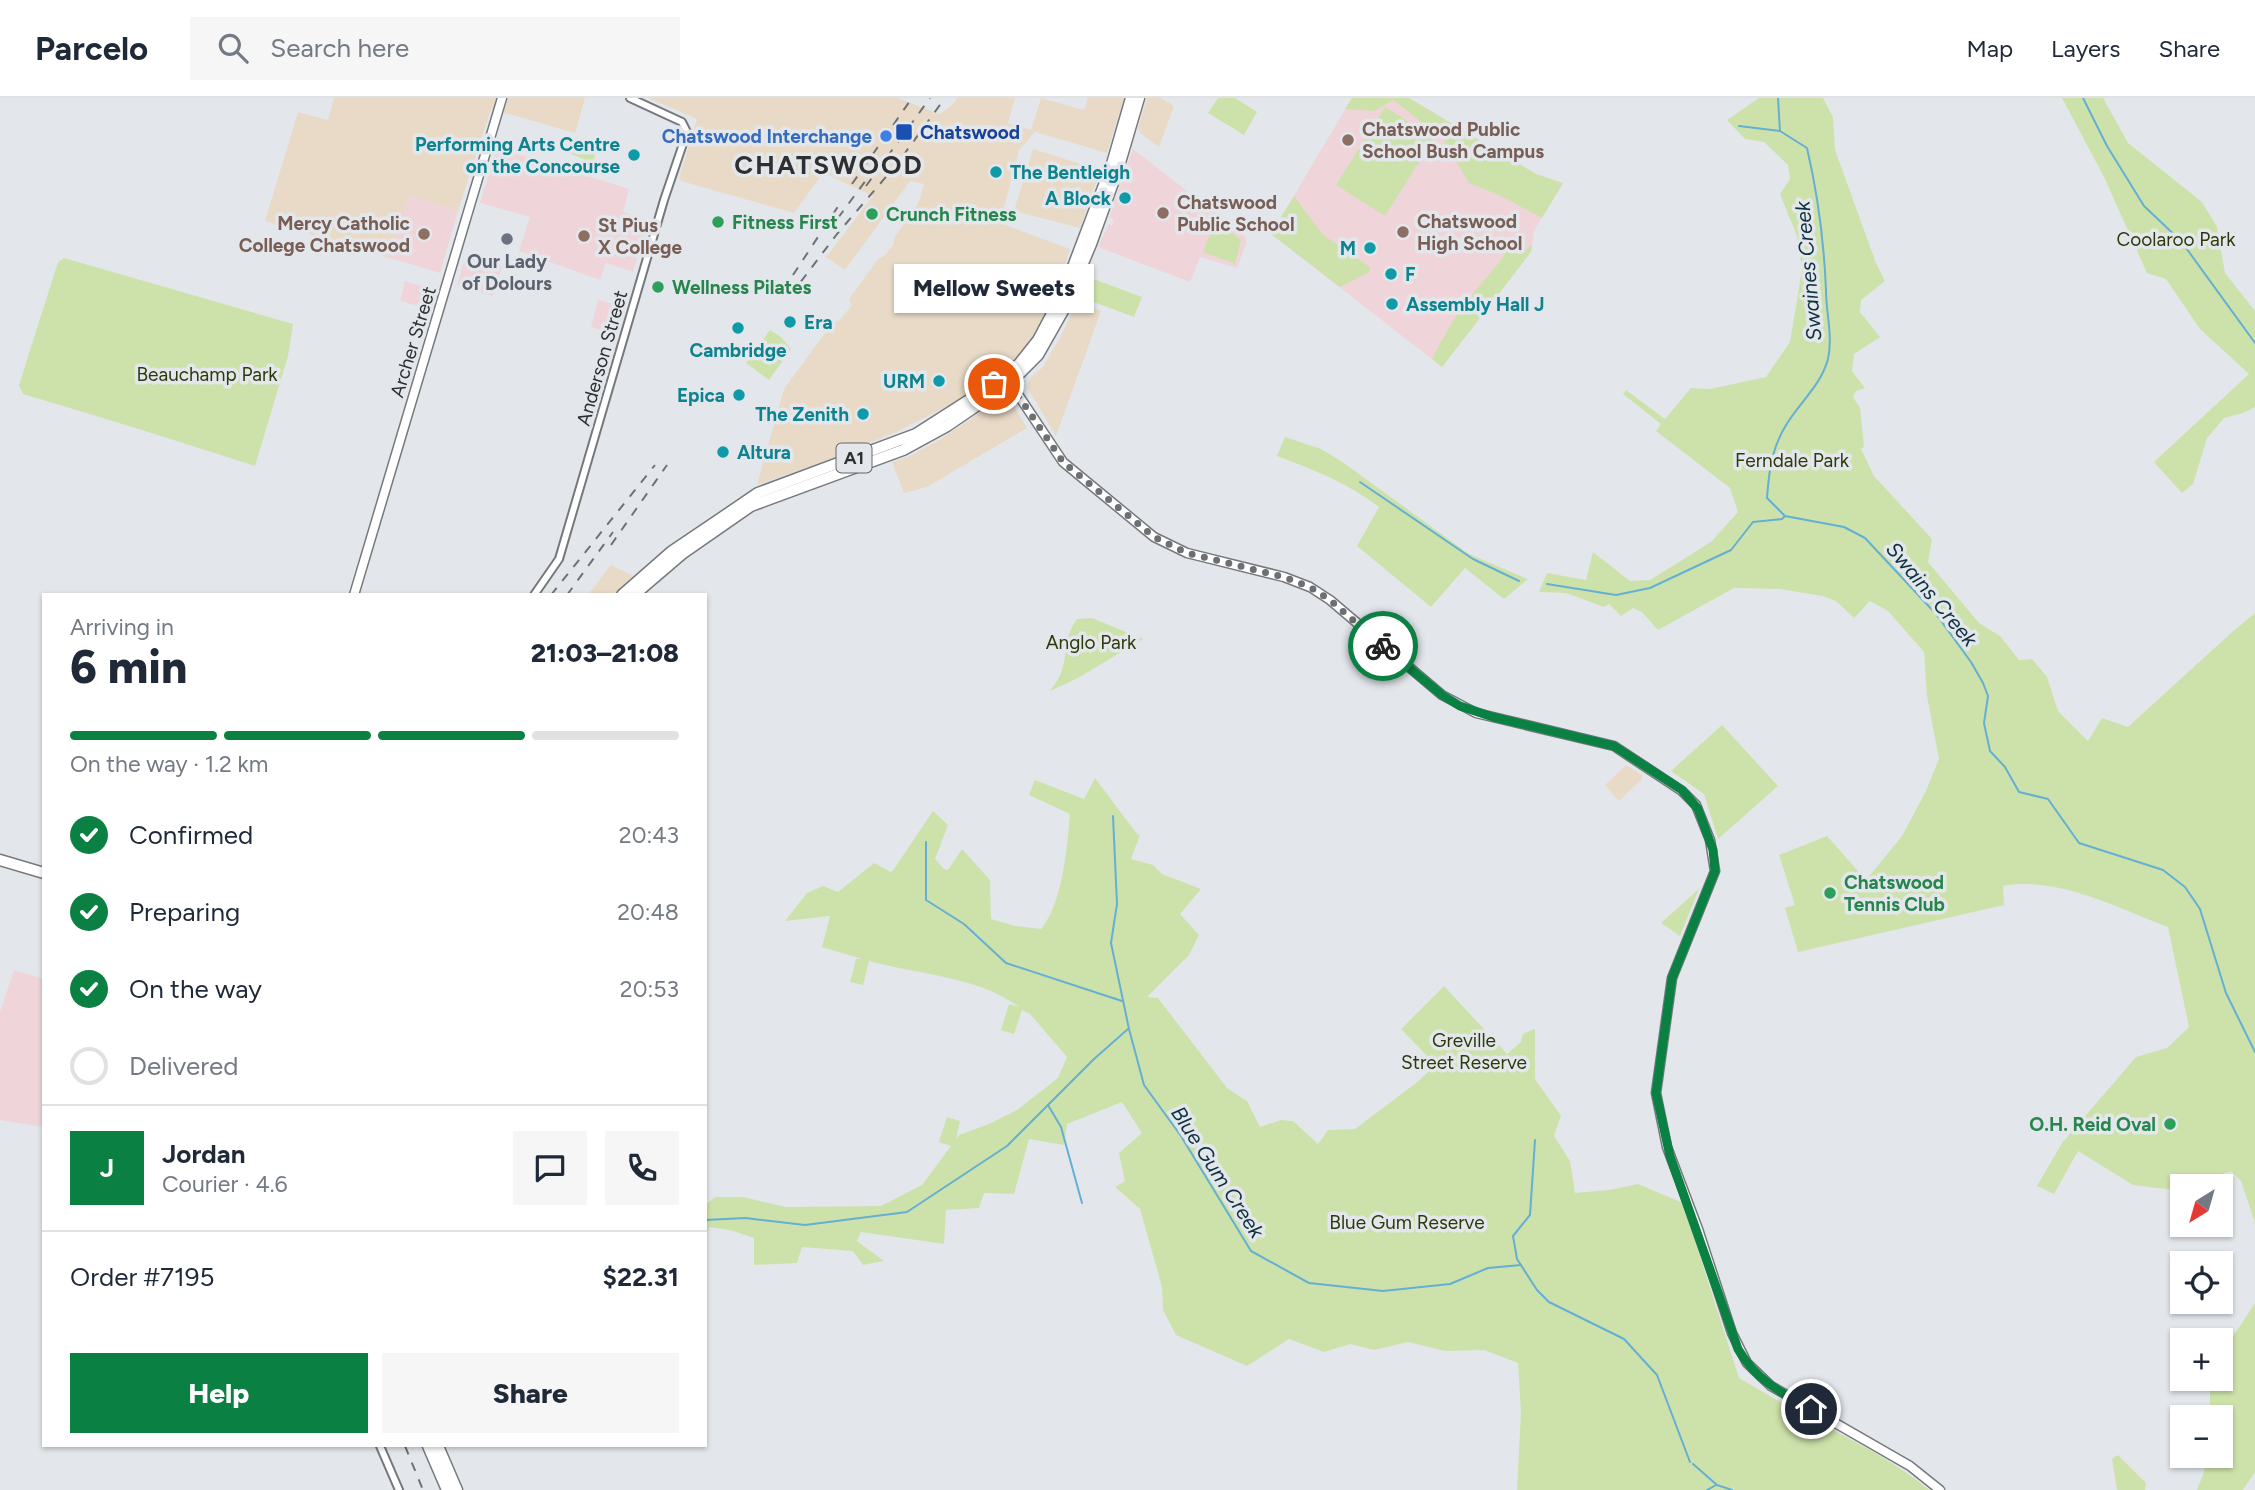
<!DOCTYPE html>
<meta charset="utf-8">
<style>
:root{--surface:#fff;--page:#f6f6f7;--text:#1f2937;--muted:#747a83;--line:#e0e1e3;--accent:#0b8043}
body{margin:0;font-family:Figtree,sans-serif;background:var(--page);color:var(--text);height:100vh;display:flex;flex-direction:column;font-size:26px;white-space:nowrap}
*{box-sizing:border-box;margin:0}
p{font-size:23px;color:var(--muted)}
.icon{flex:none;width:38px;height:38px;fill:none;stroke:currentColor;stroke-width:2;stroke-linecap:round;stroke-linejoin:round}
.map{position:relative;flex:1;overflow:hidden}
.drawer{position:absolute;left:42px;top:495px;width:665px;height:854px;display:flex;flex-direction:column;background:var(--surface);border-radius:0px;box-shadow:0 2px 5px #0004}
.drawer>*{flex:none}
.needle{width:46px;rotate:217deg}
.buttons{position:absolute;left:2170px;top:1076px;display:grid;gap:14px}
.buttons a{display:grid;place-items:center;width:63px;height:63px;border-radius:0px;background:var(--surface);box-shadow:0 2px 5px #0004;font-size:35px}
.pin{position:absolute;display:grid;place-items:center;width:60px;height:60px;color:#fff;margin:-30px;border:4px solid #fff;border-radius:50%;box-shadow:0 2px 7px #0007}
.courier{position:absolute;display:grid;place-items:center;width:70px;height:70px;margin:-35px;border:5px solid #0b8043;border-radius:50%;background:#fff;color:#222;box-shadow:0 2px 9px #0007}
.bubble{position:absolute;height:49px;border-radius:0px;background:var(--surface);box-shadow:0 2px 5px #0004;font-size:23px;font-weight:800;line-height:49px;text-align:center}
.overview em{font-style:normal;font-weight:800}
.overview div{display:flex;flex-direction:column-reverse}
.overview{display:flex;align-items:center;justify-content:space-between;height:119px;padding:0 28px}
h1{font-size:46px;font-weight:800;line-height:52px}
.bar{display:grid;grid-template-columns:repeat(4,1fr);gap:10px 7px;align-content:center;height:84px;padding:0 28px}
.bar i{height:9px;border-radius:5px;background:var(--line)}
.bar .active{background:var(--accent)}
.bar p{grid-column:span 4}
.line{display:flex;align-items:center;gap:18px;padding:0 28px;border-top:2px solid var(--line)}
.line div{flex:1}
.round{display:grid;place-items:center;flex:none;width:74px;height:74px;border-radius:0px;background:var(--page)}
ol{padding:0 28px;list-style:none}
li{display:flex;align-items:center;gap:21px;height:77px}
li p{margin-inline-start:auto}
li .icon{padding:7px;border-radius:50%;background:var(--accent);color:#fff;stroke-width:4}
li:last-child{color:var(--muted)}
li i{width:38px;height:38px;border:4px solid var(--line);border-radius:50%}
.button{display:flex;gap:14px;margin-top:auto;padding:14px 28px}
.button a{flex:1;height:80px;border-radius:0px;background:var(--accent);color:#fff;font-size:28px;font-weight:800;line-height:80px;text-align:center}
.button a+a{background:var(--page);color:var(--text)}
header{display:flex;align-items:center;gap:42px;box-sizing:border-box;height:98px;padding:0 35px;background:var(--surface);border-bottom:2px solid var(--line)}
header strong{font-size:33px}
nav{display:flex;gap:38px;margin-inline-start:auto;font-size:24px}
.search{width:490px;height:63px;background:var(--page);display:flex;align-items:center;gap:18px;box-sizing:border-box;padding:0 24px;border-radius:0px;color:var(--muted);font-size:26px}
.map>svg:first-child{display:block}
.commercial{fill:#e8dac7}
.education{fill:#efd5d9}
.green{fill:#cde2aa}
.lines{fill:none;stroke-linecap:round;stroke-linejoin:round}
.stream{stroke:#65afd2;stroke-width:2}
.minor-casing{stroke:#75797d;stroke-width:10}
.major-casing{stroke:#75797d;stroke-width:11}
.highway-casing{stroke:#75797d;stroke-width:13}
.minor{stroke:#fff;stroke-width:6}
.major{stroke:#fff;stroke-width:8}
.highway{stroke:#fff;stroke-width:10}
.rail{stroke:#6f7275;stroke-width:2;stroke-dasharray:9 9;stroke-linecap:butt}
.done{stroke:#6d6f72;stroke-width:7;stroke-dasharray:0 12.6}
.route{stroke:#0b8043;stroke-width:9}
.transit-dot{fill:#1a4fb4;stroke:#e3e7ec;stroke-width:2.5}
.shop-dot{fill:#3f7fe0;stroke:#e3e7ec;stroke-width:2.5}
.education-dot{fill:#8d6e63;stroke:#e3e7ec;stroke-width:2.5}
.culture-dot{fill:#0f9aa8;stroke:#e3e7ec;stroke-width:2.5}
.leisure-dot{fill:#2e9e5b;stroke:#e3e7ec;stroke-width:2.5}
.worship-dot{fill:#6b7280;stroke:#e3e7ec;stroke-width:2.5}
.labels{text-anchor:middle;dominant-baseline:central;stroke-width:7;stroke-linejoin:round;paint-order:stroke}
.shield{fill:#e3e7ec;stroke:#646669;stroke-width:2}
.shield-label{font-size:18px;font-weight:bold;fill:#2d2f31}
.education-label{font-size:19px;font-weight:bold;fill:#785e54;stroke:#e3e7ec;text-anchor:start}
.transit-label{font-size:19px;font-weight:bold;fill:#164399;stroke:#e3e7ec;text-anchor:start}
.shop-label{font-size:19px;font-weight:bold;fill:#366cbe;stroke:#e3e7ec;text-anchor:end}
.culture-label{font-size:19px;font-weight:bold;fill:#0d838f;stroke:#e3e7ec;text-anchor:end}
.leisure-label{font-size:19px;font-weight:bold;fill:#27864d;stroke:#e3e7ec;text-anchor:start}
.park-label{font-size:19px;fill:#2c3a0a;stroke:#e3e7ec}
.worship-label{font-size:19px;font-weight:bold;fill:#5b616d;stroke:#e3e7ec}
.street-label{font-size:19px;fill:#2d2f31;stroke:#e3e7ec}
.water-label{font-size:21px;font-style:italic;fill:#0e3140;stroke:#e3e7ec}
.district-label{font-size:26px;font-weight:bold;letter-spacing:2px;fill:#2d2f31;stroke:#e3e7ec}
</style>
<header>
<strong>Parcelo</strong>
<div class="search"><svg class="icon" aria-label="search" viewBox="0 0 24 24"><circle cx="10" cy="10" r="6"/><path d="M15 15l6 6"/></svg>Search here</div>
<nav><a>Map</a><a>Layers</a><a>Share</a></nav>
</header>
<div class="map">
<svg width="2255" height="1392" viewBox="0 0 2255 1392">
<rect width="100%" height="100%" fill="#e3e7ec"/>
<g class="commercial">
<polygon points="334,0 585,0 575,35 491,11 458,113 409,98 390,160 265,123 298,14 328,22"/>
<polygon points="648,0 898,0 940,16 953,6 957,0 1015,0 1008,25 1031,32 1041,0 1084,12 1088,0 1124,0 1107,55 1035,34 1019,52 1000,125 1070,151 1054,199 1026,250 1018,258 954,305 896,334 833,360 757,387 784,291 833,224 839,223 852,207 849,201 878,161 884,158 893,147 894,140 919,104 924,86 910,83 845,172 826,159 873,98 823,75 794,115 681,83 679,80 697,21"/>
<polygon points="1147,0 1161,0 1174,8 1159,49 1140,35 1138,30"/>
<polygon points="1033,51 1100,72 1080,130 1014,113"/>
<polygon points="1077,204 1101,213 1056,338 1027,289 1031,279 1042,270 1061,238"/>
<polygon points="1003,299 1010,302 1027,330 927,389 904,395 892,364 908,359 941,341"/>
<polygon points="611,467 633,478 612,497 588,497"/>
<polygon points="1626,667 1642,677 1642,681 1619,703 1605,687"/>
</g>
<g class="education">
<polygon points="1352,0 1409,0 1536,76 1563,85 1534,133 1531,154 1442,269 1271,136"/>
<polygon points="497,49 629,91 623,114 649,122 633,174 606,165 600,182 519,153 530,119 480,105"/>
<polygon points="1133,51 1245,138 1247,144 1237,170 1200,159 1190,184 1098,149 1109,126 1112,127 1114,122 1109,120"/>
<polygon points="409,98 458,113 440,175 390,160"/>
<polygon points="466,157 502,168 493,198 457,187"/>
<polygon points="405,183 435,192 430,211 400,203"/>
<polygon points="598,202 624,209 616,236 591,229"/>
<polygon points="14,872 44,881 44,1029 0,1022 0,914"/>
</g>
<g class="green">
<polygon points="1218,0 1235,0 1257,14 1244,37 1208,15"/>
<polygon points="1352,0 1409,0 1536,76 1563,85 1542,120 1499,97 1469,85 1443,41 1393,2 1375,13 1345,11"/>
<path d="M1759 0H1823L1833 19 1835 52 1876 165 1885 183 1861 202 1860 214 1880 239 1854 256 1852 273 1865 290 1856 293 1853 299 1860 310 1864 349 1861 351 1874 378 1932 441 1928 464 1979 525 2000 538 2019 562 2032 561 2047 579 2058 613 2088 643 2102 620 2128 629 2231 535 2255 515V1125L2241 1083 2231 1073C2216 1077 2196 1088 2182 1088V1093L2133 1087 2078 1053 2054 1096 2037 1088 2062 1045 2136 959 2167 950 2189 929 2168 829C2117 810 2058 778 2003 788L2004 807 1798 854 1785 810 1795 807 1779 757 1827 738 1866 782 1902 738 1925 695 1939 661 1927 598 1924 554 1888 513 1870 503 1854 520 1836 503 1823 498 1780 491 1734 490 1658 532 1642 514 1633 510 1621 518 1609 506 1604 509 1566 495 1539 494 1547 475 1586 482 1593 454 1630 483 1650 482 1711 444 1738 414 1730 390 1656 333 1661 326 1623 296 1626 292 1665 321 1691 290 1710 291 1766 279 1790 244 1802 172 1797 138 1780 96 1790 81 1788 67 1764 44 1745 41 1727 22Z"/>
<polygon points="2062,0 2103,0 2128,45 2202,104 2217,129 2225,175 2255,213 2255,309 2243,315 2224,320 2207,340 2193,386 2182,395 2154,364 2249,276 2200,231 2166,181 2147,175 2104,79"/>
<polygon points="1385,9 1434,40 1385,118 1336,87"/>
<polygon points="571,38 598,46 593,65 566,54"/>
<polygon points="1294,98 1323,137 1370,169 1369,174 1340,189 1271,136"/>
<polygon points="1216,121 1241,142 1235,166 1203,154"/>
<path d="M1520 147 1521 154H1526L1529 148H1532L1531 154 1442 269 1432 261C1443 240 1453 221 1467 203 1481 185 1498 169 1509 149Z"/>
<path d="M64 160 293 226 288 258 255 368C178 343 101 319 23 296L19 287 58 164Z"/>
<polygon points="1088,179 1142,199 1134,219 1080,199"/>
<polygon points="770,232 781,239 791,251 769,282 746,265"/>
<path d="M1285 339 1321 351 1341 363 1469 456 1528 481 1504 501 1465 470 1431 509 1357 448 1379 409C1348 385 1314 372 1277 358Z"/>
<path d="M1092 520 1143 541 1078 580 1050 593C1053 589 1057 584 1059 579 1069 560 1062 541 1077 521Z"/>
<polygon points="1722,627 1778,688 1718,741 1704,696 1671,673"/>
<path d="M1095 680 1137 736 1140 737 1131 761 1153 767 1162 776 1201 791 1180 816 1199 837 1189 857 1147 899 1158 900 1227 990 1247 1003 1260 1029 1281 1022 1293 1023 1318 1046 1328 1032 1355 1031 1416 985 1436 967 1401 931 1444 888 1507 956 1521 944 1523 936 1535 931V981L1561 1018 1554 1038 1570 1063 1575 1095 1609 1092 1638 1086 1683 1105 1739 1280C1758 1291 1776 1302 1795 1312 1842 1338 1887 1357 1929 1392H1517L1521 1314 1518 1265 1484 1252 1445 1253 1408 1244 1374 1252 1350 1246 1324 1254 1289 1241 1247 1268 1176 1237 1163 1212 1162 1189 1140 1111 1115 1089 1125 1083 1119 1055 1142 1035 1122 1004 1067 1026 1064 1047 1029 1041 1014 1096 984 1095 979 1110 946 1112 944 1146 861 1134 857 1143 884 1163 863 1167 853 1153 802 1149 797 1165 754 1167V1140L730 1132 709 1129 705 1138V1107L715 1099H743L786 1109 881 1108 922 1087 951 1048 939 1044 947 1019 960 1023 956 1042 959 1037 989 1026 1017 1012 1058 980 1067 959 1030 916 1022 912 1014 936 1001 932 1009 906 1019 909C980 879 916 876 869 863L863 887 850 884 856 861H862L822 849 830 818 785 823 807 795 823 788 838 794 874 765 891 774 894 771 933 713 948 727 935 761 944 771 948 772 962 751 990 782 991 821 1015 828 1041 831C1063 804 1067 750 1070 716L1029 697 1035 682 1084 701Z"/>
<polygon points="1699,791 1680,838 1661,825"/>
<polygon points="2255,1205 2255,1374 2243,1392 2197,1392 2204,1374 2206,1358 2221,1358 2221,1320 2210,1319 2210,1281 2221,1281 2221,1257"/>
<polygon points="2118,1357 2146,1385 2145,1392 2117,1392 2112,1361"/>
</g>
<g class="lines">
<g class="stream">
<path d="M1778 0 1780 33 1807 50C1818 97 1824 144 1826 192 1826 215 1833 238 1828 261 1821 287 1801 303 1788 324 1772 348 1769 372 1767 400L1784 417"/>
<polyline points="2083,0 2107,48 2144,108 2181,143 2255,245"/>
<polyline points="1739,28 1780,33"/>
<polyline points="1360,384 1473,461 1519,483"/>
<polyline points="1547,486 1616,497 1650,490 1731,452 1753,424 1782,421 1785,418 1844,429 1865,440 1936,516 1971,564 1983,585 1988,598 1984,625 1990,653 2005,669 2019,694 2048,701 2079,745 2163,772 2185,789 2200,811 2226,895 2255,954"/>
<polyline points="1113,718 1117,806 1111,845 1129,931 1144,987 1181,1038 1251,1153 1309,1185 1383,1193 1450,1186 1488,1170 1521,1167"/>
<polyline points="926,744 926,802 964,826 1006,865 1122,903"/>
<polyline points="1048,1007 1061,1029 1082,1105"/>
<polyline points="1535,1042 1530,1117 1513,1138 1517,1161 1537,1192 1549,1204 1624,1241 1657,1277 1690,1364"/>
<polyline points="705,1122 745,1120 805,1127 907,1114 1007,1048 1094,961 1128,931"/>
<polyline points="1693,1366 1717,1387 1732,1392"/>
<polyline points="1707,1392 1716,1387"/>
</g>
<defs>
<g id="minor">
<polyline points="534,497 559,461 664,102 687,34 682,24 630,0"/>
<polyline points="380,1348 399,1392"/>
</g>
<g id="major">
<polyline points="1007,280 1063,364 1154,439 1187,455 1284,479 1310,489 1330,502 1442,597 1476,615 1614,648 1682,693 1696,707 1710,742 1715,773 1672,880 1656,995 1667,1049 1698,1131 1732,1235 1747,1265 1771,1288 1910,1368 1940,1392"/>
<polyline points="354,497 502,0"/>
</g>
<g id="highway">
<polyline points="622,497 671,454 758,395 916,336 994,286 1019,266 1038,242 1063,195 1112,66 1131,0"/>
<polyline points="634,497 682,456 751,408 903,352 947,328 1010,285 1038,257 1064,211 1091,146 1119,68 1139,0"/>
<polyline points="0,762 44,775"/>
<polyline points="428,1348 447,1392"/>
<polyline points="438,1348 457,1392"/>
</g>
</defs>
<use href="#minor" class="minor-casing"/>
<use href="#major" class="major-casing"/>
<use href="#highway" class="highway-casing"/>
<use href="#minor" class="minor"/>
<use href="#major" class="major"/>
<use href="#highway" class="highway"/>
<g class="rail">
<polyline points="852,86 912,0"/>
<polyline points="866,88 930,0"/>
<polyline points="838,120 869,78"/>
<polyline points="793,177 839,107"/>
<polyline points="790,198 837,136 897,66 945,0"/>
<polyline points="611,447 667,367"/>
<polyline points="551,497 655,367"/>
<polyline points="567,497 613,434"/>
<polyline points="405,1348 423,1392"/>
</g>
</g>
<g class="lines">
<polyline class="done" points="994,286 1005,278 1063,364 1154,439 1187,455 1284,479 1310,489 1330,502 1383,548"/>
<path class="route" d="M1383 548 1442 597 1460 608 1493 619 1614 648 1682 692 1698 711 1713 752 1715 773 1672 880 1656 995 1670 1058 1738 1251C1755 1281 1781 1295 1811 1311"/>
</g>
<rect class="transit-dot" x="895" y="25" width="18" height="18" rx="3.5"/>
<circle class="shop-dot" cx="886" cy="38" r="7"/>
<g class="education-dot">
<circle cx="1348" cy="42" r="7"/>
<circle cx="1163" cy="115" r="7"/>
<circle cx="1403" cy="134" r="7"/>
<circle cx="424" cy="136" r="7"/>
<circle cx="584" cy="138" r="7"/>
</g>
<g class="culture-dot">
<circle cx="634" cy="57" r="7"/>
<circle cx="996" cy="74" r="7"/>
<circle cx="1125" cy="100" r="7"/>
<circle cx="1370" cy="150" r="7"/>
<circle cx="1391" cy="176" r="7"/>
<circle cx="1392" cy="206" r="7"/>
<circle cx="790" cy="224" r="7"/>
<circle cx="738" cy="230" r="7"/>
<circle cx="939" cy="283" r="7"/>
<circle cx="739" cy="297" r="7"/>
<circle cx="863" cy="316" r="7"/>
<circle cx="723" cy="354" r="7"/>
</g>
<g class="leisure-dot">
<circle cx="872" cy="116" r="7"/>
<circle cx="718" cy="124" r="7"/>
<circle cx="658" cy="189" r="7"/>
<circle cx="1830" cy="795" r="7"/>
<circle cx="2170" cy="1026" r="7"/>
</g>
<circle class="worship-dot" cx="507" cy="141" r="7"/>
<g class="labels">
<rect class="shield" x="836.5" y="345.5" width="35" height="29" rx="5"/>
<g class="shield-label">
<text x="854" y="360">A1</text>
</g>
<g class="education-label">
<text x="1362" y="31">Chatswood Public<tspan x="1362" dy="22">School Bush Campus</tspan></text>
<text x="1177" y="104">Chatswood<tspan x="1177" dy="22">Public School</tspan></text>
<text x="1417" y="123">Chatswood<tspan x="1417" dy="22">High School</tspan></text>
<text x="410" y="125" text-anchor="end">Mercy Catholic<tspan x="410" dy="22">College Chatswood</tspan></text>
<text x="598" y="127">St Pius<tspan x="598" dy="22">X College</tspan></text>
</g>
<g class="transit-label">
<text x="920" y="34">Chatswood</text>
</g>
<g class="shop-label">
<text x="872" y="38">Chatswood Interchange</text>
</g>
<g class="culture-label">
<text x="620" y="46">Performing Arts Centre<tspan x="620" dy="22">on the Concourse</tspan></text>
<text x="1010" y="74" text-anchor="start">The Bentleigh</text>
<text x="1111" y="100">A Block</text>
<text x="1356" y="150">M</text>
<text x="1405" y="176" text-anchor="start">F</text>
<text x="1406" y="206" text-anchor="start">Assembly Hall J</text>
<text x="804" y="224" text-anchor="start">Era</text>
<text x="738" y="252" text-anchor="middle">Cambridge</text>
<text x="925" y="283">URM</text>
<text x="725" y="297">Epica</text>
<text x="849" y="316">The Zenith</text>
<text x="737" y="354" text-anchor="start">Altura</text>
</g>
<g class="leisure-label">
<text x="886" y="116">Crunch Fitness</text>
<text x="732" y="124">Fitness First</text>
<text x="672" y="189">Wellness Pilates</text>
<text x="1844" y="784">Chatswood<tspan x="1844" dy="22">Tennis Club</tspan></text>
<text x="2156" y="1026" text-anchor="end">O.H. Reid Oval</text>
</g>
<g class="park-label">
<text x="2176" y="141">Coolaroo Park</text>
<text x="207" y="276">Beauchamp Park</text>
<text x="1792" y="362">Ferndale Park</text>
<text x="1091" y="544">Anglo Park</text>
<text x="1464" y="942">Greville<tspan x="1464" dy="22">Street Reserve</tspan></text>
<text x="1407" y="1124">Blue Gum Reserve</text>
</g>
<g class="worship-label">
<text x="507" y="163">Our Lady<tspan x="507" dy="22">of Dolours</tspan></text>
</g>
<g class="street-label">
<text transform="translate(413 244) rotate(-73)">Archer Street</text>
<text transform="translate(602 260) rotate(-74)">Anderson Street</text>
</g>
<g class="water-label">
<text transform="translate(1808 173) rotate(-95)">Swaines Creek</text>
<text transform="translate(1932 496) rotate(50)">Swains Creek</text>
<text transform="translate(1218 1074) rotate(57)">Blue Gum Creek</text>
</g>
<g class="district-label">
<text x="829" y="67">CHATSWOOD</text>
</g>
</g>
</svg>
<div class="buttons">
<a><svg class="needle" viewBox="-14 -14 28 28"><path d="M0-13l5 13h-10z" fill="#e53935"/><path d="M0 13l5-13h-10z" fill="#747a83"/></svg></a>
<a><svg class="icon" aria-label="locate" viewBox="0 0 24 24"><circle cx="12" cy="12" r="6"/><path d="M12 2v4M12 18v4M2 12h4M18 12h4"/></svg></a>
<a>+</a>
<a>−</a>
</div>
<div class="pin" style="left:994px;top:286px;background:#ea580c"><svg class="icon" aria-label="bag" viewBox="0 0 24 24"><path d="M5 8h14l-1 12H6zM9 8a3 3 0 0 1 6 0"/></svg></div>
<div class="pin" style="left:1811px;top:1311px;background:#1f2937"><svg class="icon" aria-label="home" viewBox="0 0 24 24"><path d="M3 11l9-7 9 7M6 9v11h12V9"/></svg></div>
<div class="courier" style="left:1383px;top:548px"><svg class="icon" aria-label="bike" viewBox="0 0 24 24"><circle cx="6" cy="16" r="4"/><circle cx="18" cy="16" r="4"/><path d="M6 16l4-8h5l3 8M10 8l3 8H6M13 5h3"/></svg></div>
<div class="bubble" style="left:894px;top:166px;width:200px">Mellow Sweets</div>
<section class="drawer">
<div class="overview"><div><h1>6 min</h1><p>Arriving in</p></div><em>21:03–21:08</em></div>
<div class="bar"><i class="active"></i><i class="active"></i><i class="active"></i><i></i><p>On the way · 1.2 km</p></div>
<ol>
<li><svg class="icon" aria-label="check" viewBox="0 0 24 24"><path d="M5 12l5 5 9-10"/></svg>Confirmed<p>20:43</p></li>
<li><svg class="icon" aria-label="check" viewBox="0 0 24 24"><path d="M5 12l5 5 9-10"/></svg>Preparing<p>20:48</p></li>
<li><svg class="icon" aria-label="check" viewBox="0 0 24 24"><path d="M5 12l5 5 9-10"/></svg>On the way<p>20:53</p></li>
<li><i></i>Delivered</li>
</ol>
<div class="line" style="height:126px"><b class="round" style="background:var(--accent);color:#fff">J</b><div><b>Jordan</b><p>Courier · 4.6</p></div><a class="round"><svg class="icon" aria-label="chat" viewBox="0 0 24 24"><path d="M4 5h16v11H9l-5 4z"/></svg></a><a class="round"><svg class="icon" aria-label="phone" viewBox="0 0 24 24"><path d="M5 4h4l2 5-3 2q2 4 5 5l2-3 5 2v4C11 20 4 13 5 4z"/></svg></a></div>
<div class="line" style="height:91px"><div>Order #7195</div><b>$22.31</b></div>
<div class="button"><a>Help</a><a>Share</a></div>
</section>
</div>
